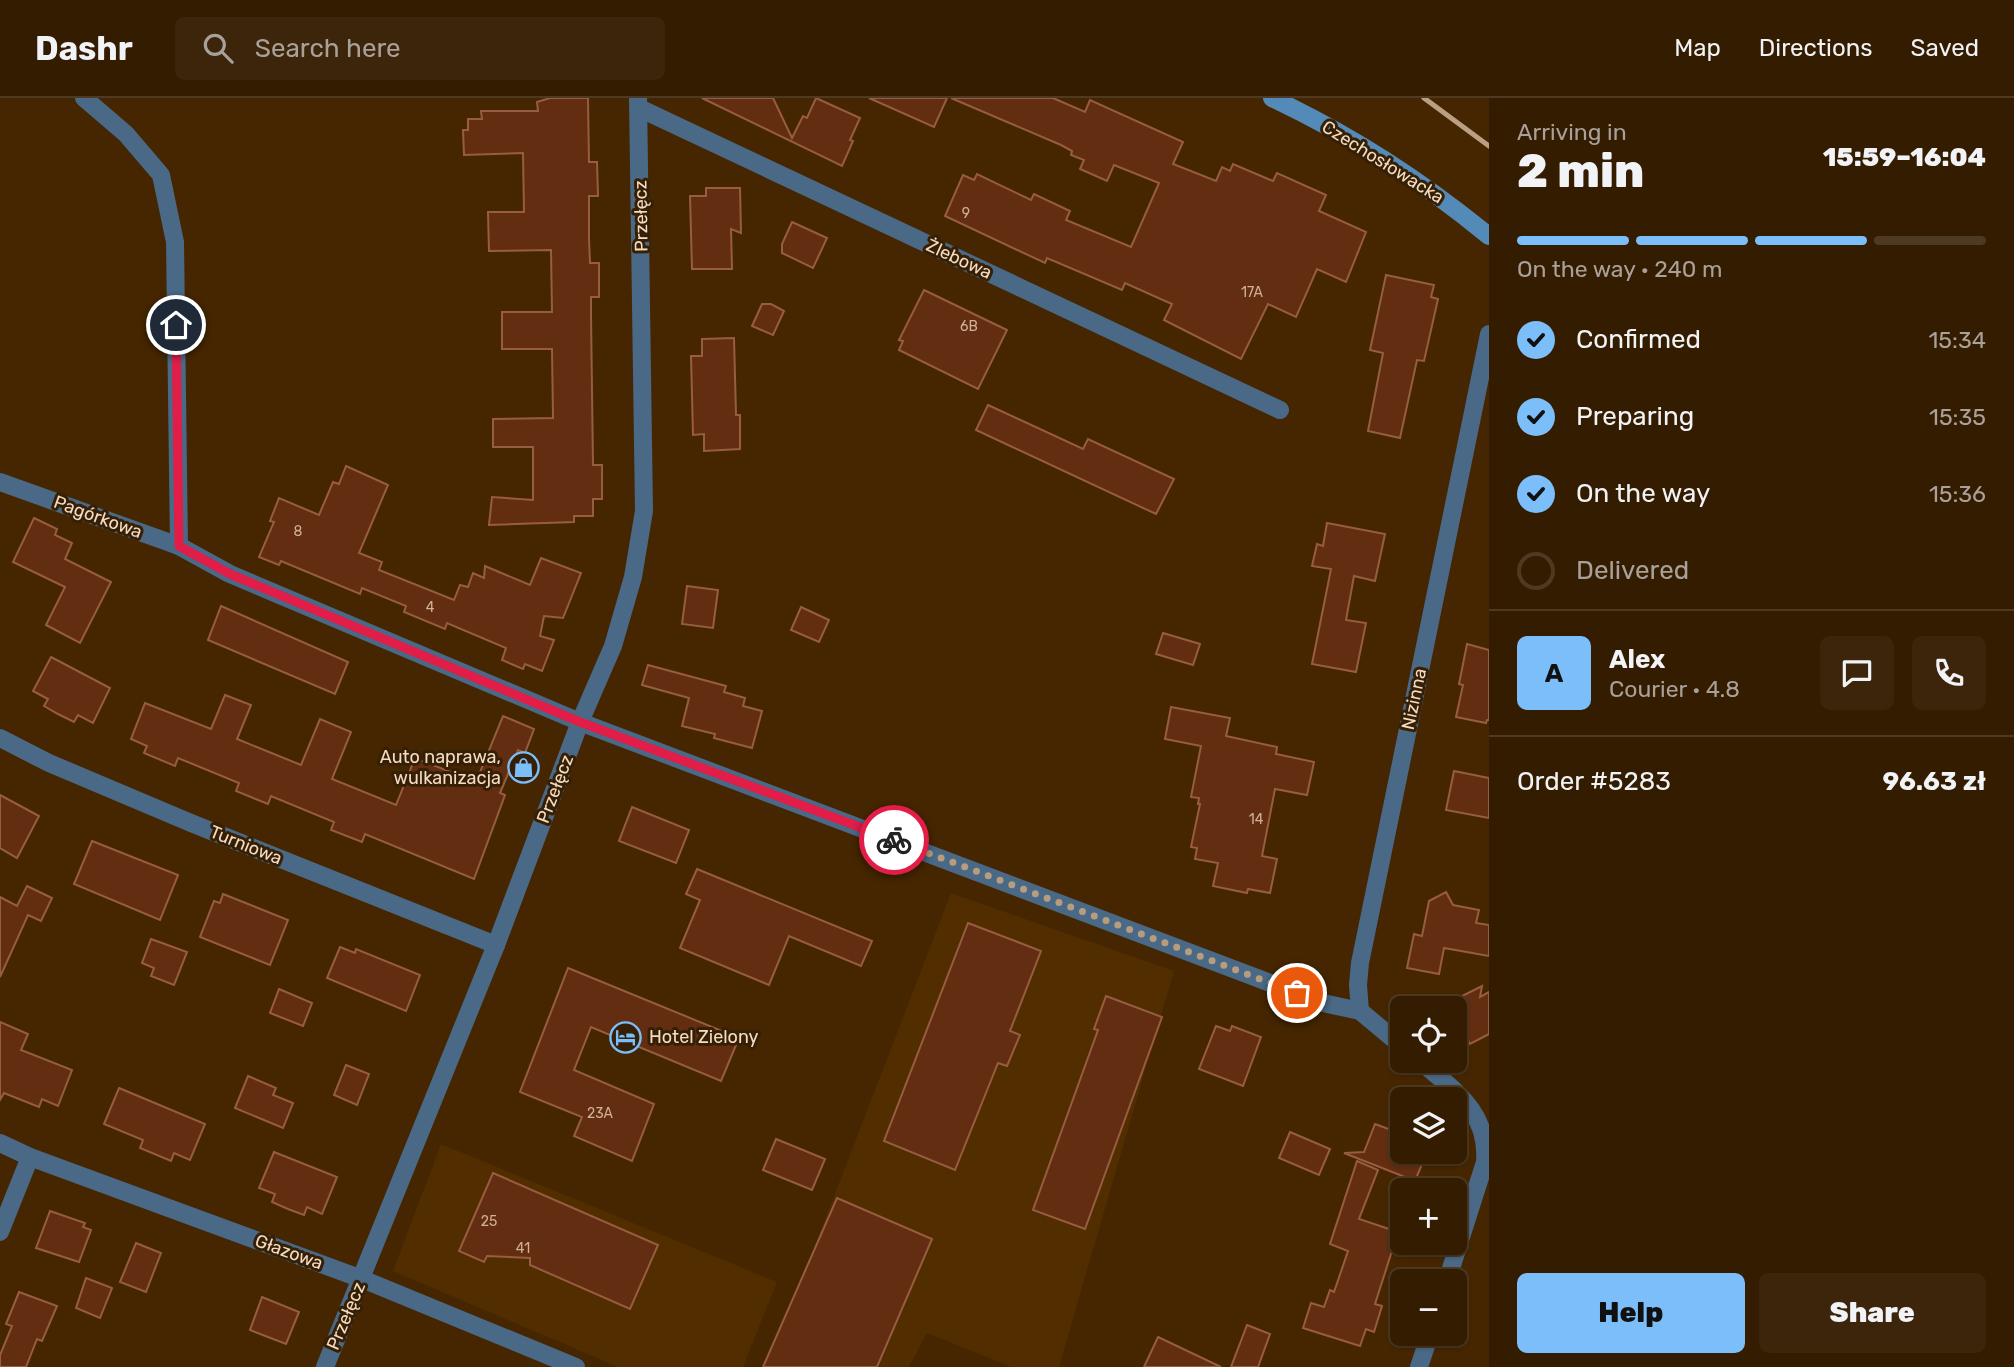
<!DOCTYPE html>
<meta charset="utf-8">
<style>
:root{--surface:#341c00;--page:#3c250a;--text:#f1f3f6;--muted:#a9a199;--line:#4e3a22;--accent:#7bbef9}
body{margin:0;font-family:Rubik,sans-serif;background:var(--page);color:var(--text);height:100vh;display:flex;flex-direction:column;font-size:26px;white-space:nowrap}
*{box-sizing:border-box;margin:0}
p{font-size:23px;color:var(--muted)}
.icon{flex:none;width:38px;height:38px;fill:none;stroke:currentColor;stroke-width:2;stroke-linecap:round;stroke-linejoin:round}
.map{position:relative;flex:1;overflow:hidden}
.drawer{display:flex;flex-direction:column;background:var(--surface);width:525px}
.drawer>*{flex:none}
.buttons{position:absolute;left:1390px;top:898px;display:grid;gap:14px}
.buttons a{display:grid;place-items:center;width:77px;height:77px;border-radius:10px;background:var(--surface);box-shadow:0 2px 5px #0004,0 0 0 2px var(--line);font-size:35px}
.pin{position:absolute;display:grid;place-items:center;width:60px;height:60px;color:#fff;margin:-30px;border:4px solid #fff;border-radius:50%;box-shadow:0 2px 7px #0007}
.courier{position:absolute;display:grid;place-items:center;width:70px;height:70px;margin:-35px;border:5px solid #e11d48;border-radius:50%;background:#fff;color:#222;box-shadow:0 2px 9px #0007}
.headline em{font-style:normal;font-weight:800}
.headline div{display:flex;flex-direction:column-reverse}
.headline{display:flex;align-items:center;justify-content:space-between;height:119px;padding:0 28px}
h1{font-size:46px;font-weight:800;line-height:52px}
.bar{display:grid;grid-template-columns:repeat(4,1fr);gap:10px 7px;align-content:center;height:84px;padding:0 28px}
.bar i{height:9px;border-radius:5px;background:var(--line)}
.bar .current{background:var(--accent)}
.bar p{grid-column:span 4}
.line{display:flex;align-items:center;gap:18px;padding:0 28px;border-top:2px solid var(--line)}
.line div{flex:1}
.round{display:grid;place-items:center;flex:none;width:74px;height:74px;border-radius:10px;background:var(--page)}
ol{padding:0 28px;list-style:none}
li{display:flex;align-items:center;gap:21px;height:77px}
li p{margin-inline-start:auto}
li .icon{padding:7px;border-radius:50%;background:var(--accent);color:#111;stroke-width:4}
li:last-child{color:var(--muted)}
li i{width:38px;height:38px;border:4px solid var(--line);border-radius:50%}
.cta{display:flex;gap:14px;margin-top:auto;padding:14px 28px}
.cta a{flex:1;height:80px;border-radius:10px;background:var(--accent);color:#111;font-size:28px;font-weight:800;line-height:80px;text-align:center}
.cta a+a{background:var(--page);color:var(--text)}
header{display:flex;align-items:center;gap:42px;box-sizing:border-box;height:98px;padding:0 35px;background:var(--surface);border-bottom:2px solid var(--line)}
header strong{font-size:33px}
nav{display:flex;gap:38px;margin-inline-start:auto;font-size:24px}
.search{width:490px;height:63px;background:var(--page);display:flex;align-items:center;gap:18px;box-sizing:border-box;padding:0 24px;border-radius:10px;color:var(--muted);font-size:26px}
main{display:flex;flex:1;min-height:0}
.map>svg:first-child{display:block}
.built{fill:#512d00}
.building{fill:#622d10;stroke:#975d41;stroke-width:2}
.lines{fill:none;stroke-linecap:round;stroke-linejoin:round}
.street{stroke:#496986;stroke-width:18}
.secondary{stroke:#548ab8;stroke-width:18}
.rail{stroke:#ba9f82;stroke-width:5}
.done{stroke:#b79c7e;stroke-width:7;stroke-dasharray:0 12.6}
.route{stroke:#e11d48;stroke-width:9}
.labels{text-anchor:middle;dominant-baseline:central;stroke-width:6;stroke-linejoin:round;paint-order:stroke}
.number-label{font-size:14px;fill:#d0b096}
.street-label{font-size:18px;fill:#f4dbc2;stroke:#351f05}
.poi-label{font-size:18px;fill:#f4dbc2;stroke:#351f05;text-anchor:end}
</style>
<header>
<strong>Dashr</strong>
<div class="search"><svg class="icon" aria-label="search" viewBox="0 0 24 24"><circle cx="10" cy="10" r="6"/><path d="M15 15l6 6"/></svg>Search here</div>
<nav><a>Map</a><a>Directions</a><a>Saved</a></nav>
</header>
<main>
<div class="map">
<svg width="1489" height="1269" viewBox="0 0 1489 1269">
<rect width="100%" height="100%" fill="#452600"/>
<g class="built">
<polygon points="951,795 1174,873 1059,1269 1011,1269 927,1235 909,1269 768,1269"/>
<polygon points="441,1046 777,1184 743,1269 618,1269 393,1173"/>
</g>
<g class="building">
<polygon points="550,0 588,0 589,64 597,64 598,98 589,98 589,141 590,165 599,165 599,199 591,199 591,217 593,367 602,367 602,401 593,401 593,418 574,418 574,424 489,427 492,399 533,402 533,349 493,349 493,321 553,320 552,251 502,251 502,214 552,214 551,152 489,153 488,114 524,114 523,55 464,57 463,32 468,32 468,21 482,21 481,13 538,13 537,4"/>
<polygon points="702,0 773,0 792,40 803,18 807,20 816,0 860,20 850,42 853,43 842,68"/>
<polygon points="869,0 947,0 934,29"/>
<polygon points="951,0 1053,0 1085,14 1090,2 1183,44 1173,66 1216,83 1222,69 1230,73 1233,66 1273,83 1277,75 1326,97 1319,113 1366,134 1346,184 1317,171 1296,219 1268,206 1241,261 1164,222 1172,206 1125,185 1122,192 1047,160 1045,165 945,118 963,77 974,82 977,76 1031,102 1034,96 1070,113 1066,122 1131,149 1159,85 1114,67 1107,83 1080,71 1084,62 1071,57 1072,53 1061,47"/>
<polygon points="706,90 740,90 741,135 731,131 732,171 692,171 690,98 706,98"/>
<polygon points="792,124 827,140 813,170 782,155 782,146"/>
<polygon points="1386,177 1434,187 1431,199 1438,201 1424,263 1417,262 1400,340 1368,333 1383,255 1370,252"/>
<polygon points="924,192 1007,232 978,291 899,252 903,243 899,242"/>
<polygon points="762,206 771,206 784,213 773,237 752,228"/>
<polygon points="734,240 736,317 740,317 740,351 704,353 704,336 693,337 691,258 702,258 702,241"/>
<polygon points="988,307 1083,351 1088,341 1174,381 1156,416 976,332"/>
<polygon points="346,368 388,387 359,455 382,464 379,472 454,502 460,487 468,489 473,475 484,480 485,468 530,487 541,460 581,475 563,520 544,518 540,538 554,542 542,573 525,566 523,571 502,562 506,550 447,525 445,531 404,514 406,508 362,490 360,496 281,463 279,467 259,459 274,424 270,423 279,400 319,417 333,384 339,386"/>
<polygon points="34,420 57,431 55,437 72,445 65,461 111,484 80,545 46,527 65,489 13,464"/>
<polygon points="1327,425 1385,436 1375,483 1354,478 1346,522 1366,525 1356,574 1312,566 1331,471 1312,468 1317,446 1323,448"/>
<polygon points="687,488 718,492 713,530 682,526"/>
<polygon points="221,508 348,564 335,596 208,542"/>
<polygon points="801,509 829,522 819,544 791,532"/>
<polygon points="1163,535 1200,546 1193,567 1156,556"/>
<polygon points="1467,546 1489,552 1489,622 1487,622 1486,625 1456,619 1463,587 1459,586"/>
<polygon points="51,559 110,590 93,625 78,617 74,624 58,616 44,608 48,601 33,593"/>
<polygon points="648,567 726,588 724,594 745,600 743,608 762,613 752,650 714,640 715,636 682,628 689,600 642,587"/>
<polygon points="225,597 251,607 237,641 301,667 320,621 351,634 332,681 396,707 415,660 476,684 503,618 534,631 525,655 518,652 500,695 505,697 474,781 365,736 362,744 331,732 334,724 271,698 268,706 236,693 239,685 178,660 175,668 144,655 147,648 131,641 145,605 211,631"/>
<polygon points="1171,609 1230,620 1226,638 1277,649 1276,656 1314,664 1307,697 1275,691 1262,758 1277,761 1270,795 1248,791 1247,795 1213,788 1218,765 1195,761 1197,750 1191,749 1200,706 1198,706 1199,700 1191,699 1201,648 1165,641"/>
<polygon points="1454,673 1489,680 1489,720 1446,712"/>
<polygon points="0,697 39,718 17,760 0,750"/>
<polygon points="632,709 689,732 676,765 619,743"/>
<polygon points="92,743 178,777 160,822 74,786"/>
<polygon points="697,771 872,843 861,868 789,838 769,887 680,850 700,802 686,796"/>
<polygon points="27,788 52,800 41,823 28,817 0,879 0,799 17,808"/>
<polygon points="1446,794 1453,807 1479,812 1476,825 1489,827 1489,858 1444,850 1439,876 1407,870 1414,836 1422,838 1429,803"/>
<polygon points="223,796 288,822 270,867 200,839 214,803 220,805"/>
<polygon points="968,825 1041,853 1010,933 1020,937 1007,968 998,965 955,1072 884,1043"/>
<polygon points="151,841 187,854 174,887 151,878 154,870 142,865"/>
<polygon points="340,849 355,855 356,851 420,877 406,913 327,880"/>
<polygon points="568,870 739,940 721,983 591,929 574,972 654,1006 632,1063 574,1038 582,1019 520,994"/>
<polygon points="1482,888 1480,899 1489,894 1489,936 1470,946 1454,917 1454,910 1451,910 1448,905"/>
<polygon points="279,891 312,905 303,928 270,915"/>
<polygon points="1106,898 1162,919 1085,1131 1033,1112 1098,932 1094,931"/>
<polygon points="0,924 28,936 21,952 72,972 58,1008 42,1001 39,1009 4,995 0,1002"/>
<polygon points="1216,928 1230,933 1232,928 1261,939 1243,988 1199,971"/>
<polygon points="346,967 369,976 357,1007 334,997"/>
<polygon points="248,978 276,990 273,997 293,1005 283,1030 235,1010"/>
<polygon points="119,990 205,1026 190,1062 174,1055 171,1063 140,1050 143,1042 104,1026"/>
<polygon points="1375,1026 1402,1036 1402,1054 1427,1054 1415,1083 1344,1055 1364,1054"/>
<polygon points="1290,1034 1330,1051 1319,1077 1279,1060"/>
<polygon points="776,1041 825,1061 812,1092 763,1072"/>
<polygon points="274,1054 337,1079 322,1116 307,1109 304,1117 288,1111 272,1104 275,1096 259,1090"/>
<polygon points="1357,1063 1378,1072 1359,1121 1398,1134 1375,1206 1382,1208 1374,1234 1366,1231 1360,1248 1303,1230 1311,1205 1324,1209 1330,1192 1334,1194 1348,1153 1330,1146"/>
<polygon points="493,1075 658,1147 630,1211 530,1167 530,1160 487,1158 484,1164 459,1153"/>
<polygon points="837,1100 932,1141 877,1269 763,1269"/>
<polygon points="50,1113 85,1125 83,1129 91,1132 79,1164 36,1150"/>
<polygon points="136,1145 161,1155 146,1194 120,1184"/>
<polygon points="86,1180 112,1190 100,1220 76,1210"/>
<polygon points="19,1194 57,1208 42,1243 37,1241 26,1269 0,1269 0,1257 12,1228 6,1226"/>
<polygon points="262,1199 299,1214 286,1246 250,1232"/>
<polygon points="1247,1227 1270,1236 1258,1269 1231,1269"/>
<polygon points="1158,1239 1221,1269 1144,1269"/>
</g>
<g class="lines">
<g class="street">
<polyline points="84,0 126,36 161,77 175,144 179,448"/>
<polyline points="639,10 1280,312"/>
<polyline points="0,384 179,448 230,476 580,624 1323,905 1360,913"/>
<polyline points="0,640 49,665 191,725 496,847"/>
<polyline points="1402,948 1360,913 1358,887 1360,865 1489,236"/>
<path d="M1419 962C1453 992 1489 1013 1485 1064L1447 1183"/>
<polyline points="0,1045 30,1059 362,1181 576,1269"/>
<polyline points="0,1134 30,1059"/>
<polyline points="325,1269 496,847 580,624 613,548 633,479 644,413 638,0"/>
<polyline points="1419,1269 1430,1236"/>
</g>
<path class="secondary" d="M1272 0C1354 39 1419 81 1489 138"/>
<polyline class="rail" points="1424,0 1489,48"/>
</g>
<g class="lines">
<polyline class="done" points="894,742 1297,895"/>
<polyline class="route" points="176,227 179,448 230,476 580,624 894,742"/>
</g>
<defs>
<symbol id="shop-ring" viewBox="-11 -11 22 22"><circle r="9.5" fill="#351f05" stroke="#7bbef9" stroke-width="1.5"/><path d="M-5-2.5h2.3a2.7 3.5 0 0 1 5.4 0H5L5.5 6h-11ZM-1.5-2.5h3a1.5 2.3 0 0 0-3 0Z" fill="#7bbef9"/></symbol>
<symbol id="hotel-ring" viewBox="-11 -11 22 22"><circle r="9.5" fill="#351f05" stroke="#7bbef9" stroke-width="1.5"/><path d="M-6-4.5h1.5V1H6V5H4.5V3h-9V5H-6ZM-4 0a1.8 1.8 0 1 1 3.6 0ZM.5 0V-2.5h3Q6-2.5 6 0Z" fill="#7bbef9"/></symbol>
</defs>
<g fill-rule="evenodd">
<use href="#shop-ring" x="506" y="652" width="35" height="35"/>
<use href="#hotel-ring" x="608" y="922" width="35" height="35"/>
</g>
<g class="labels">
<g class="number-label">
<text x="966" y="115">9</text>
<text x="1252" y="194">17A</text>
<text x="969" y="228">6B</text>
<text x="298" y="433">8</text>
<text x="430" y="509">4</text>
<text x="1256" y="721">14</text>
<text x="600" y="1015">23A</text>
<text x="489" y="1123">25</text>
<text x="523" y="1150">41</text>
</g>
<g class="street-label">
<text transform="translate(1383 64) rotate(32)">Czechosłowacka</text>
<text transform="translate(641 118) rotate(-91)">Przełęcz</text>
<text transform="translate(959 161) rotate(25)">Żlebowa</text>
<text transform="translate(98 419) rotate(20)">Pagórkowa</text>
<text transform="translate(1414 601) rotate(-78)">Nizinna</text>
<text transform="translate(555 691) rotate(-69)">Przełęcz</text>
<text transform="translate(246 747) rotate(22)">Turniowa</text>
<text transform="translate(289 1154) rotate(20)">Głazowa</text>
<text transform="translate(346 1218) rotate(-67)">Przełęcz</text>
</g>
<g class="poi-label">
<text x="501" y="659">Auto naprawa,<tspan x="501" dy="21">wulkanizacja</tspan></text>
<text x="649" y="939" text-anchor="start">Hotel Zielony</text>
</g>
</g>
</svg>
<div class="buttons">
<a><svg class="icon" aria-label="locate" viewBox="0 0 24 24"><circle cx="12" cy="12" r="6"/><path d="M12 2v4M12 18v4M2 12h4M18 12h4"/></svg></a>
<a><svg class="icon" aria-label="layers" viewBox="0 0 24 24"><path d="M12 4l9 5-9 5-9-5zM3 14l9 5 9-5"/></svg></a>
<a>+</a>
<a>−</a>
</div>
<div class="pin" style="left:1297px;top:895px;background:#ea580c"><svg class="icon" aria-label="bag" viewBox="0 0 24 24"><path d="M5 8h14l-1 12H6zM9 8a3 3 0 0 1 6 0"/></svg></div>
<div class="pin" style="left:176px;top:227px;background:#1f2937"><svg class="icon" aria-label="home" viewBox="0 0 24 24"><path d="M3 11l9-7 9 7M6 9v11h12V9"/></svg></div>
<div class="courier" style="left:894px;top:742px"><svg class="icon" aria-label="bike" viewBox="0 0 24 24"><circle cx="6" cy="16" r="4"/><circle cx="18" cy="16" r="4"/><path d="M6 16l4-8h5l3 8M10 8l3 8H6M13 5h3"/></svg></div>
</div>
<section class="drawer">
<div class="headline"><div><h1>2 min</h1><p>Arriving in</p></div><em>15:59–16:04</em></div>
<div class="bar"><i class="current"></i><i class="current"></i><i class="current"></i><i></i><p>On the way · 240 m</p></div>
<ol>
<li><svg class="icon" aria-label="check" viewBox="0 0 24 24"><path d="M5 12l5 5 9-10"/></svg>Confirmed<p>15:34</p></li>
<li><svg class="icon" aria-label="check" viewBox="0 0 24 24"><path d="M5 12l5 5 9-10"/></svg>Preparing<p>15:35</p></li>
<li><svg class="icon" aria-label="check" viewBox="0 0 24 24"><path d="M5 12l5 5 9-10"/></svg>On the way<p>15:36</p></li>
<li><i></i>Delivered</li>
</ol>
<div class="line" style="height:126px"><b class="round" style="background:var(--accent);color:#111">A</b><div><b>Alex</b><p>Courier · 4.8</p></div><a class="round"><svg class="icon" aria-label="chat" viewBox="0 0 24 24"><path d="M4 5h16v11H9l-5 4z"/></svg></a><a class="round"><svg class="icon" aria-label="phone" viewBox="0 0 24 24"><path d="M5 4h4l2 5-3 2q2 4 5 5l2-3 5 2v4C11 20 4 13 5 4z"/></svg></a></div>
<div class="line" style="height:91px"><div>Order #5283</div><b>96.63 zł</b></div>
<div class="cta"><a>Help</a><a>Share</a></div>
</section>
</main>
